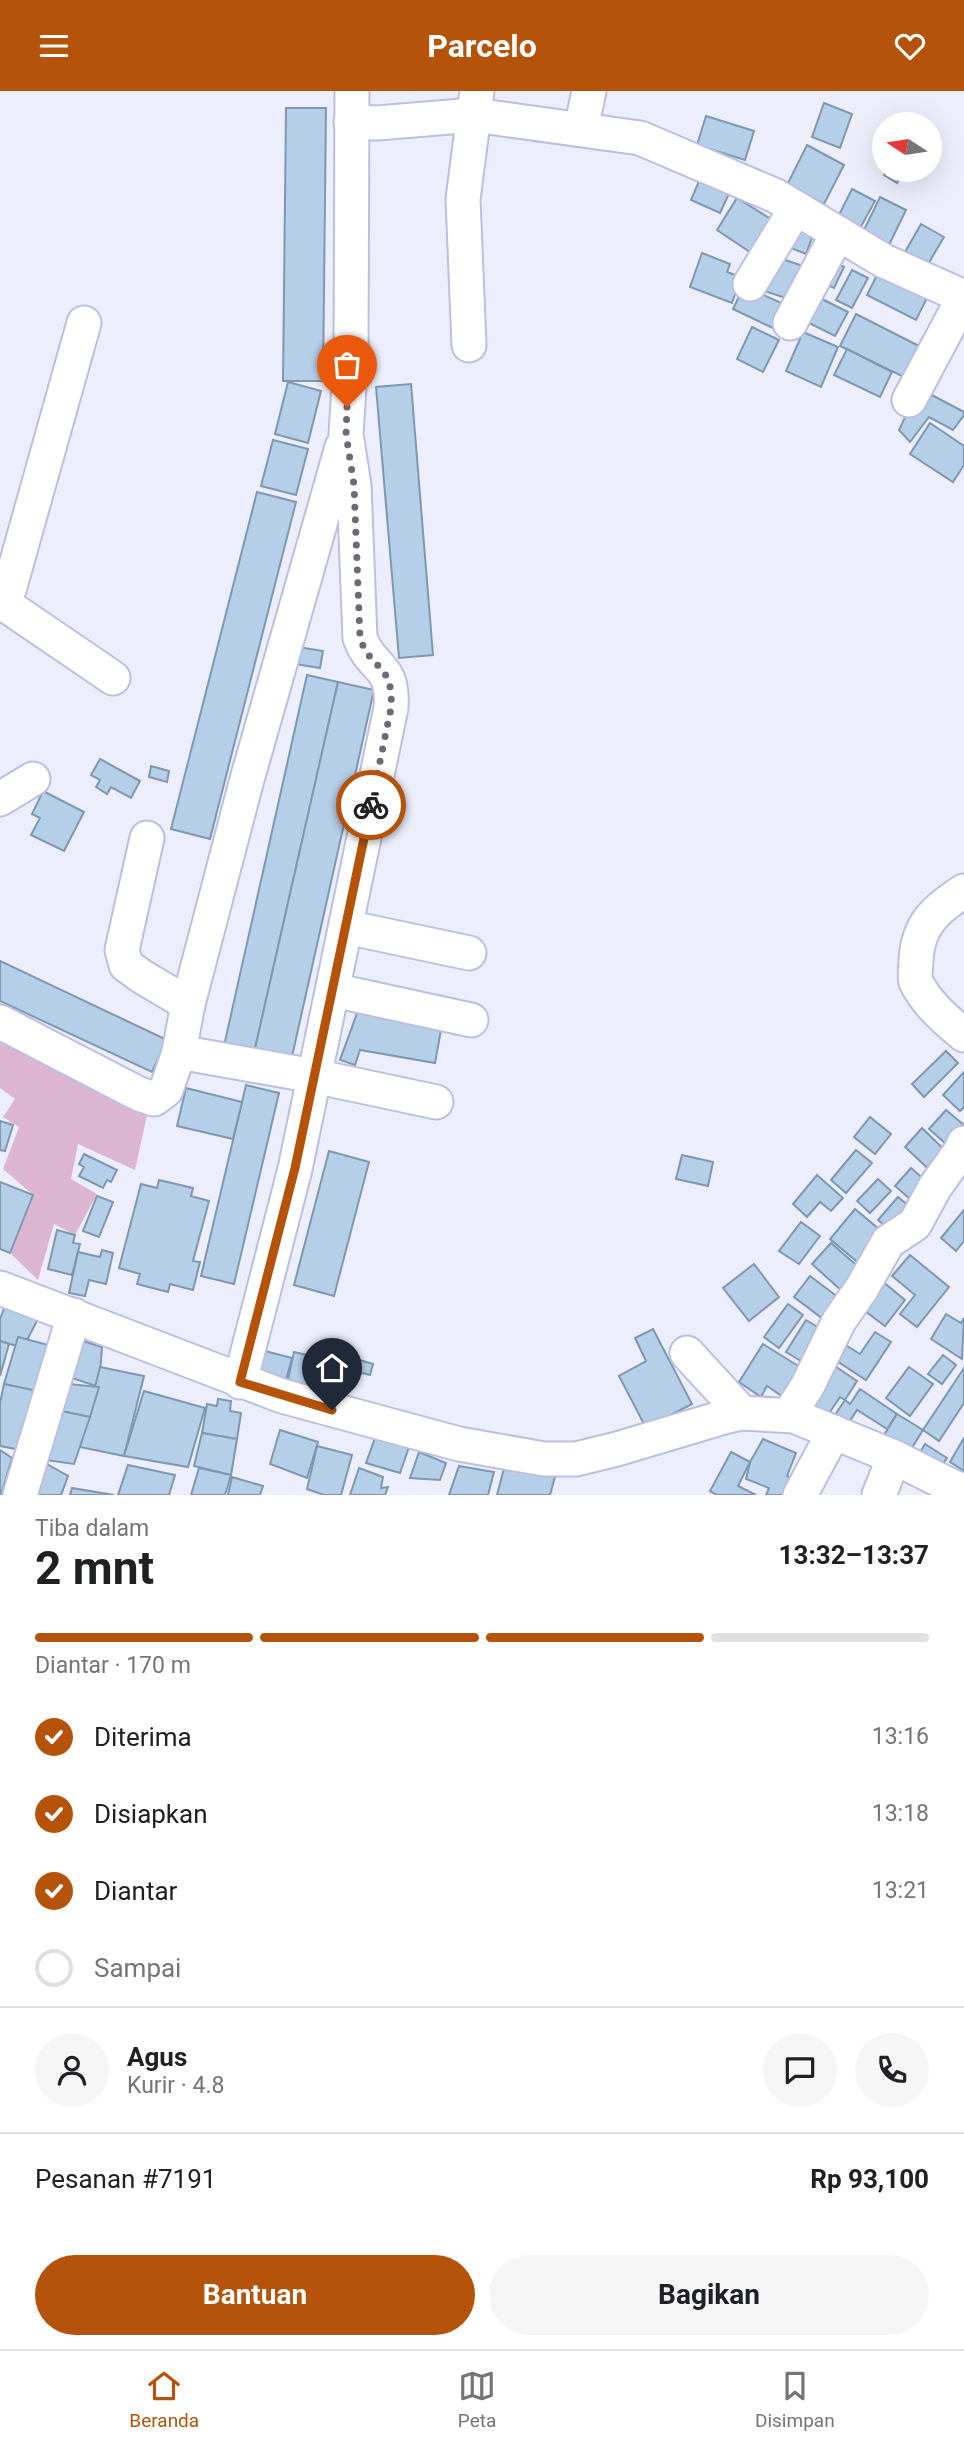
<!DOCTYPE html>
<html lang="id">
<meta charset="utf-8">
<style>
:root{--surface:#fff;--page:#f6f6f6;--text:#202124;--muted:#757577;--line:#e0e0e0;--accent:#b45309}
body{margin:0;font-family:Roboto,sans-serif;background:var(--page);color:var(--text);height:100vh;display:flex;flex-direction:column;font-size:26px;white-space:nowrap}
*{box-sizing:border-box;margin:0}
p{font-size:23px;color:var(--muted)}
.icon{flex:none;width:38px;height:38px;fill:none;stroke:currentColor;stroke-width:2;stroke-linecap:round;stroke-linejoin:round}
.map{position:relative;height:1404px;overflow:hidden}
.panel{display:flex;flex-direction:column;background:var(--surface);flex:1}
.panel>*{flex:none}
.needle{width:46px;rotate:282deg}
.controls{position:absolute;left:872px;top:21px;display:grid;gap:14px}
.controls a{display:grid;place-items:center;width:70px;height:70px;border-radius:50%;background:var(--surface);box-shadow:0 7px 28px #0002;font-size:35px}
.pin{position:absolute;display:grid;place-items:center;width:60px;height:60px;color:#fff;margin:-72px -30px;border-radius:50% 50% 50% 0;rotate:-45deg;box-shadow:0 0 7px #0007}
.pin .icon{rotate:45deg}
.courier{position:absolute;display:grid;place-items:center;width:70px;height:70px;margin:-35px;border:5px solid #b45309;border-radius:50%;background:#fff;color:#222;box-shadow:0 2px 9px #0007}
.head em{font-style:normal;font-weight:700}
.head div{display:flex;flex-direction:column-reverse}
.head{display:flex;align-items:center;justify-content:space-between;height:119px;padding:0 35px}
h1{font-size:46px;font-weight:700;line-height:52px}
.bar{display:grid;grid-template-columns:repeat(4,1fr);gap:10px 7px;align-content:center;height:84px;padding:0 35px}
.bar i{height:9px;border-radius:5px;background:var(--line)}
.bar .current{background:var(--accent)}
.bar p{grid-column:span 4}
.line{display:flex;align-items:center;gap:18px;padding:0 35px;border-top:2px solid var(--line)}
.line div{flex:1}
.round{display:grid;place-items:center;flex:none;width:74px;height:74px;border-radius:37px;background:var(--page)}
ol{padding:0 35px;list-style:none}
li{display:flex;align-items:center;gap:21px;height:77px}
li p{margin-inline-start:auto}
li .icon{padding:7px;border-radius:50%;background:var(--accent);color:#fff;stroke-width:4}
li:last-child{color:var(--muted)}
li i{width:38px;height:38px;border:4px solid var(--line);border-radius:50%}
.cta{display:flex;gap:14px;margin-top:auto;padding:14px 35px}
.cta a{flex:1;height:80px;border-radius:42px;background:var(--accent);color:#fff;font-size:28px;font-weight:700;line-height:80px;text-align:center}
.cta a+a{background:var(--page);color:var(--text)}
header{display:flex;justify-content:space-between;align-items:center;height:91px;padding:0 35px;background:var(--accent);color:#fff;font-size:32px;font-weight:700}
.dock{display:flex;justify-content:space-around;align-items:center;height:98px;border-top:2px solid var(--line);background:var(--surface);font-size:19px;color:var(--muted)}
.dock a{display:grid;justify-items:center;gap:4px}
.dock .current{color:var(--accent)}
.map>svg:first-child{display:block}
.green{fill:#dcb6d1}
.building{fill:#b6cfe9;stroke:#7f97af;stroke-width:2}
.lines{fill:none;stroke-linecap:round;stroke-linejoin:round}
.minor-casing{stroke:#bbc0e0;stroke-width:37}
.minor{stroke:#fff;stroke-width:33}
.done{stroke:#696b77;stroke-width:7;stroke-dasharray:0 12.6}
.route{stroke:#b45309;stroke-width:9}
</style>
<header><svg class="icon" aria-label="menu" viewBox="0 0 24 24"><path d="M4 6h16M4 12h16M4 18h16"/></svg>Parcelo<svg class="icon" aria-label="heart" viewBox="0 0 24 24"><path d="M12 20l-8-8c-3-5 5-10 8-4 3-6 11-1 8 4z"/></svg></header>
<div class="map">
<svg width="964" height="1404" viewBox="0 0 964 1404">
<rect width="100%" height="100%" fill="#eceefc"/>
<polygon class="green" points="0,952 148,1020 135,1079 78,1053 71,1088 97,1103 75,1144 54,1133 38,1189 10,1162 33,1104 3,1078 19,1036 3,1026 15,1008 0,997"/>
<g class="building">
<polygon points="824,12 852,23 840,57 812,46"/>
<polygon points="286,17 326,17 323,290 283,290"/>
<polygon points="706,25 754,40 745,69 697,54"/>
<polygon points="807,54 844,74 824,113 787,94"/>
<polygon points="705,76 735,90 720,122 691,109"/>
<polygon points="887,79 914,79 908,88 901,85 897,92 884,84"/>
<polygon points="852,98 875,110 858,141 836,130"/>
<polygon points="880,106 906,119 889,154 863,141"/>
<polygon points="737,107 774,130 753,163 717,139"/>
<polygon points="794,127 816,136 806,163 783,154"/>
<polygon points="921,133 944,146 927,175 905,161"/>
<polygon points="702,162 730,173 727,181 741,186 732,212 690,196"/>
<polygon points="773,165 803,175 792,209 761,199"/>
<polygon points="828,167 844,176 834,197 817,189"/>
<polygon points="852,179 868,187 852,217 836,209"/>
<polygon points="878,182 927,207 916,229 867,204"/>
<polygon points="744,195 792,217 781,241 733,218"/>
<polygon points="810,202 848,221 835,245 797,226"/>
<polygon points="856,223 923,257 908,288 840,255"/>
<polygon points="752,236 779,249 763,281 737,268"/>
<polygon points="803,241 838,256 821,296 786,280"/>
<polygon points="847,258 892,281 880,306 834,284"/>
<polygon points="288,291 321,300 308,352 275,343"/>
<polygon points="411,293 433,564 399,567 376,296"/>
<polygon points="928,302 964,321 964,324 953,339 929,326 910,351 899,339 907,322"/>
<polygon points="930,332 964,355 964,374 953,391 910,363"/>
<polygon points="273,349 308,358 296,404 261,395"/>
<polygon points="257,401 296,411 210,748 171,738"/>
<polygon points="298,556 323,560 320,577 295,573"/>
<polygon points="307,584 338,591 254,962 224,955"/>
<polygon points="338,591 374,599 291,970 254,962"/>
<polygon points="100,668 140,690 131,707 111,696 107,703 96,696 100,689 91,684"/>
<polygon points="151,675 169,680 167,691 149,686"/>
<polygon points="43,700 84,721 64,760 31,744 40,727 32,723"/>
<polygon points="0,870 167,949 152,981 0,910"/>
<polygon points="360,914 441,939 435,972 360,959 355,974 340,969"/>
<polygon points="946,960 958,972 924,1006 912,993"/>
<polygon points="964,981 964,1016 960,1020 943,1004"/>
<polygon points="246,994 279,1002 234,1193 201,1185"/>
<polygon points="186,997 242,1011 233,1048 177,1035"/>
<polygon points="946,1019 964,1034 964,1046 953,1059 929,1038"/>
<polygon points="870,1026 891,1043 875,1063 854,1046"/>
<polygon points="0,1030 13,1034 5,1060 0,1059"/>
<polygon points="922,1037 954,1068 937,1086 905,1056"/>
<polygon points="856,1059 872,1072 846,1102 831,1089"/>
<polygon points="329,1060 369,1071 334,1205 294,1194"/>
<polygon points="84,1063 117,1079 111,1091 107,1089 103,1097 79,1085 84,1076 79,1073"/>
<polygon points="682,1064 713,1071 708,1095 676,1088"/>
<polygon points="911,1077 933,1096 917,1114 895,1095"/>
<polygon points="817,1084 843,1107 831,1120 820,1111 807,1126 793,1113"/>
<polygon points="878,1088 891,1100 870,1122 857,1110"/>
<polygon points="159,1089 193,1097 191,1105 209,1110 193,1170 200,1171 193,1199 170,1193 168,1201 137,1193 140,1183 119,1177 141,1093 157,1097"/>
<polygon points="0,1091 33,1104 10,1162 0,1158"/>
<polygon points="97,1105 113,1111 99,1146 83,1140"/>
<polygon points="898,1106 910,1116 891,1140 878,1129"/>
<polygon points="855,1118 886,1144 861,1174 830,1148"/>
<polygon points="964,1119 964,1150 956,1160 941,1147"/>
<polygon points="801,1131 820,1145 799,1173 779,1160"/>
<polygon points="57,1139 75,1144 73,1152 80,1153 72,1184 48,1178"/>
<polygon points="831,1152 862,1179 843,1201 812,1173"/>
<polygon points="102,1159 113,1162 106,1193 89,1189 85,1205 69,1202 78,1161 100,1166"/>
<polygon points="910,1164 949,1196 917,1236 900,1223 915,1204 892,1185"/>
<polygon points="754,1173 779,1206 749,1230 723,1197"/>
<polygon points="810,1185 847,1213 831,1234 794,1206"/>
<polygon points="882,1190 905,1209 885,1235 861,1217"/>
<polygon points="6,1213 41,1222 23,1257 0,1250 0,1228"/>
<polygon points="788,1213 803,1224 779,1257 764,1246"/>
<polygon points="946,1223 961,1232 964,1227 962,1268 931,1248"/>
<polygon points="806,1229 829,1243 809,1275 786,1261"/>
<polygon points="653,1238 692,1313 646,1337 619,1285 646,1270 635,1247"/>
<polygon points="875,1241 891,1251 866,1289 826,1263 836,1248 860,1263"/>
<polygon points="18,1246 52,1255 37,1300 4,1293"/>
<polygon points="73,1247 102,1256 99,1296 63,1284"/>
<polygon points="0,1250 9,1253 0,1285"/>
<polygon points="763,1253 811,1283 792,1312 767,1295 761,1306 739,1291"/>
<polygon points="261,1259 292,1267 285,1293 254,1285"/>
<polygon points="294,1261 338,1271 329,1308 286,1298"/>
<polygon points="943,1264 956,1274 942,1293 928,1283"/>
<polygon points="353,1267 373,1273 370,1284 350,1279"/>
<polygon points="826,1269 857,1290 845,1309 840,1306 822,1333 795,1316"/>
<polygon points="100,1276 144,1285 124,1365 80,1356"/>
<polygon points="909,1276 933,1293 910,1325 886,1307"/>
<polygon points="964,1277 964,1312 939,1350 923,1339"/>
<polygon points="60,1292 99,1296 90,1326 51,1318"/>
<polygon points="4,1293 37,1300 21,1359 0,1355 0,1312"/>
<polygon points="860,1298 897,1323 887,1338 857,1319 848,1333 835,1324 845,1309 850,1313"/>
<polygon points="144,1300 205,1317 188,1376 124,1365"/>
<polygon points="218,1308 231,1310 230,1320 241,1322 237,1348 202,1342 207,1313 217,1315"/>
<polygon points="51,1318 90,1326 74,1373 38,1368"/>
<polygon points="897,1323 923,1339 906,1366 881,1349"/>
<polygon points="280,1339 318,1351 307,1387 270,1373"/>
<polygon points="202,1342 237,1348 231,1384 194,1375"/>
<polygon points="375,1347 409,1356 400,1382 366,1372"/>
<polygon points="964,1347 964,1380 950,1371"/>
<polygon points="763,1348 796,1362 787,1385 798,1390 792,1404 766,1404 769,1397 746,1388 750,1371"/>
<polygon points="925,1353 947,1367 936,1383 915,1370"/>
<polygon points="317,1355 352,1364 341,1404 324,1404 307,1398"/>
<polygon points="0,1359 12,1367 1,1404 0,1404"/>
<polygon points="419,1361 446,1372 440,1389 410,1387"/>
<polygon points="731,1361 750,1371 738,1395 756,1404 717,1404 710,1400"/>
<polygon points="38,1368 68,1385 61,1404 25,1404"/>
<polygon points="506,1370 556,1382 550,1404 497,1404"/>
<polygon points="128,1374 175,1384 169,1404 118,1404"/>
<polygon points="459,1375 494,1381 488,1404 449,1404"/>
<polygon points="199,1377 231,1384 225,1404 191,1404"/>
<polygon points="359,1377 383,1386 381,1397 388,1396 385,1404 350,1404"/>
<polygon points="232,1386 263,1395 260,1404 228,1404"/>
<polygon points="72,1397 114,1404 70,1404"/>
</g>
<g class="lines">
<defs>
<g id="minor">
<polyline points="351,31 377,32 474,24 640,47 776,105 884,170 964,206"/>
<polyline points="581,38 589,0"/>
<polyline points="750,193 796,117"/>
<polyline points="790,232 838,142"/>
<polyline points="469,254 463,108 477,0"/>
<polyline points="909,309 964,206"/>
<polyline points="342,356 246,692 188,913 179,961 314,985 436,1011"/>
<polyline points="0,510 113,587"/>
<polyline points="5,513 84,232"/>
<polyline points="0,708 33,688"/>
<polyline points="147,747 122,859 126,874 141,885 188,913"/>
<path d="M964 800C936 818 918 833 916 869 916 875 914 885 916 891 926 912 947 930 964 944"/>
<polyline points="346,836 469,862"/>
<polyline points="333,899 471,929"/>
<polyline points="0,931 139,1003 154,1008 166,999 179,961"/>
<polyline points="0,1197 282,1305 459,1353 544,1368 576,1368 617,1358 724,1326 742,1322 794,1325 894,1366 951,1395 964,1400"/>
<polyline points="687,1262 742,1322"/>
<path d="M240 1291 295 1078 391 617C394 572 372 580 360 547L354 394 346 343 351 263 352 0"/>
<polyline points="789,1324 808,1294 839,1230 862,1197 888,1151 915,1133 935,1096 960,1061 964,1052"/>
<polyline points="20,1404 74,1224"/>
<polyline points="800,1404 834,1341"/>
<polyline points="879,1404 894,1366"/>
</g>
</defs>
<use href="#minor" class="minor-casing"/>
<use href="#minor" class="minor"/>
</g>
<g class="lines">
<path class="done" d="M347 316 346 343 354 394 360 547C371 580 394 572 391 617L371 714"/>
<polyline class="route" points="332,1319 240,1291 295,1077 371,714"/>
</g>
</svg>
<div class="controls">
<a><svg class="needle" viewBox="-14 -14 28 28"><path d="M0-13l5 13h-10z" fill="#e53935"/><path d="M0 13l5-13h-10z" fill="#757577"/></svg></a>
</div>
<div class="pin" style="left:347px;top:316px;background:#ea580c"><svg class="icon" aria-label="bag" viewBox="0 0 24 24"><path d="M5 8h14l-1 12H6zM9 8a3 3 0 0 1 6 0"/></svg></div>
<div class="pin" style="left:332px;top:1319px;background:#1f2937"><svg class="icon" aria-label="home" viewBox="0 0 24 24"><path d="M3 11l9-7 9 7M6 9v11h12V9"/></svg></div>
<div class="courier" style="left:371px;top:714px"><svg class="icon" aria-label="bike" viewBox="0 0 24 24"><circle cx="6" cy="16" r="4"/><circle cx="18" cy="16" r="4"/><path d="M6 16l4-8h5l3 8M10 8l3 8H6M13 5h3"/></svg></div>
</div>
<section class="panel">
<div class="head"><div><h1>2 mnt</h1><p>Tiba dalam</p></div><em>13:32–13:37</em></div>
<div class="bar"><i class="current"></i><i class="current"></i><i class="current"></i><i></i><p>Diantar · 170 m</p></div>
<ol>
<li><svg class="icon" aria-label="check" viewBox="0 0 24 24"><path d="M5 12l5 5 9-10"/></svg>Diterima<p>13:16</p></li>
<li><svg class="icon" aria-label="check" viewBox="0 0 24 24"><path d="M5 12l5 5 9-10"/></svg>Disiapkan<p>13:18</p></li>
<li><svg class="icon" aria-label="check" viewBox="0 0 24 24"><path d="M5 12l5 5 9-10"/></svg>Diantar<p>13:21</p></li>
<li><i></i>Sampai</li>
</ol>
<div class="line" style="height:126px"><a class="round"><svg class="icon" aria-label="person" viewBox="0 0 24 24"><circle cx="12" cy="8" r="4"/><path d="M4 21q1-7 8-7t8 7"/></svg></a><div><b>Agus</b><p>Kurir · 4.8</p></div><a class="round"><svg class="icon" aria-label="chat" viewBox="0 0 24 24"><path d="M4 5h16v11H9l-5 4z"/></svg></a><a class="round"><svg class="icon" aria-label="phone" viewBox="0 0 24 24"><path d="M5 4h4l2 5-3 2q2 4 5 5l2-3 5 2v4C11 20 4 13 5 4z"/></svg></a></div>
<div class="line" style="height:91px"><div>Pesanan #7191</div><b>Rp 93,100</b></div>
<div class="cta"><a>Bantuan</a><a>Bagikan</a></div>
</section>
<nav class="dock">
<a class="current"><svg class="icon" aria-label="home" viewBox="0 0 24 24"><path d="M3 11l9-7 9 7M6 9v11h12V9"/></svg>Beranda</a>
<a><svg class="icon" aria-label="map" viewBox="0 0 24 24"><path d="M3 6l6-2 6 2 6-2v14l-6 2-6-2-6 2zM9 4v14M15 6v14"/></svg>Peta</a>
<a><svg class="icon" aria-label="saved" viewBox="0 0 24 24"><path d="M7 4h10v16l-5-4-5 4z"/></svg>Disimpan</a>
</nav>
